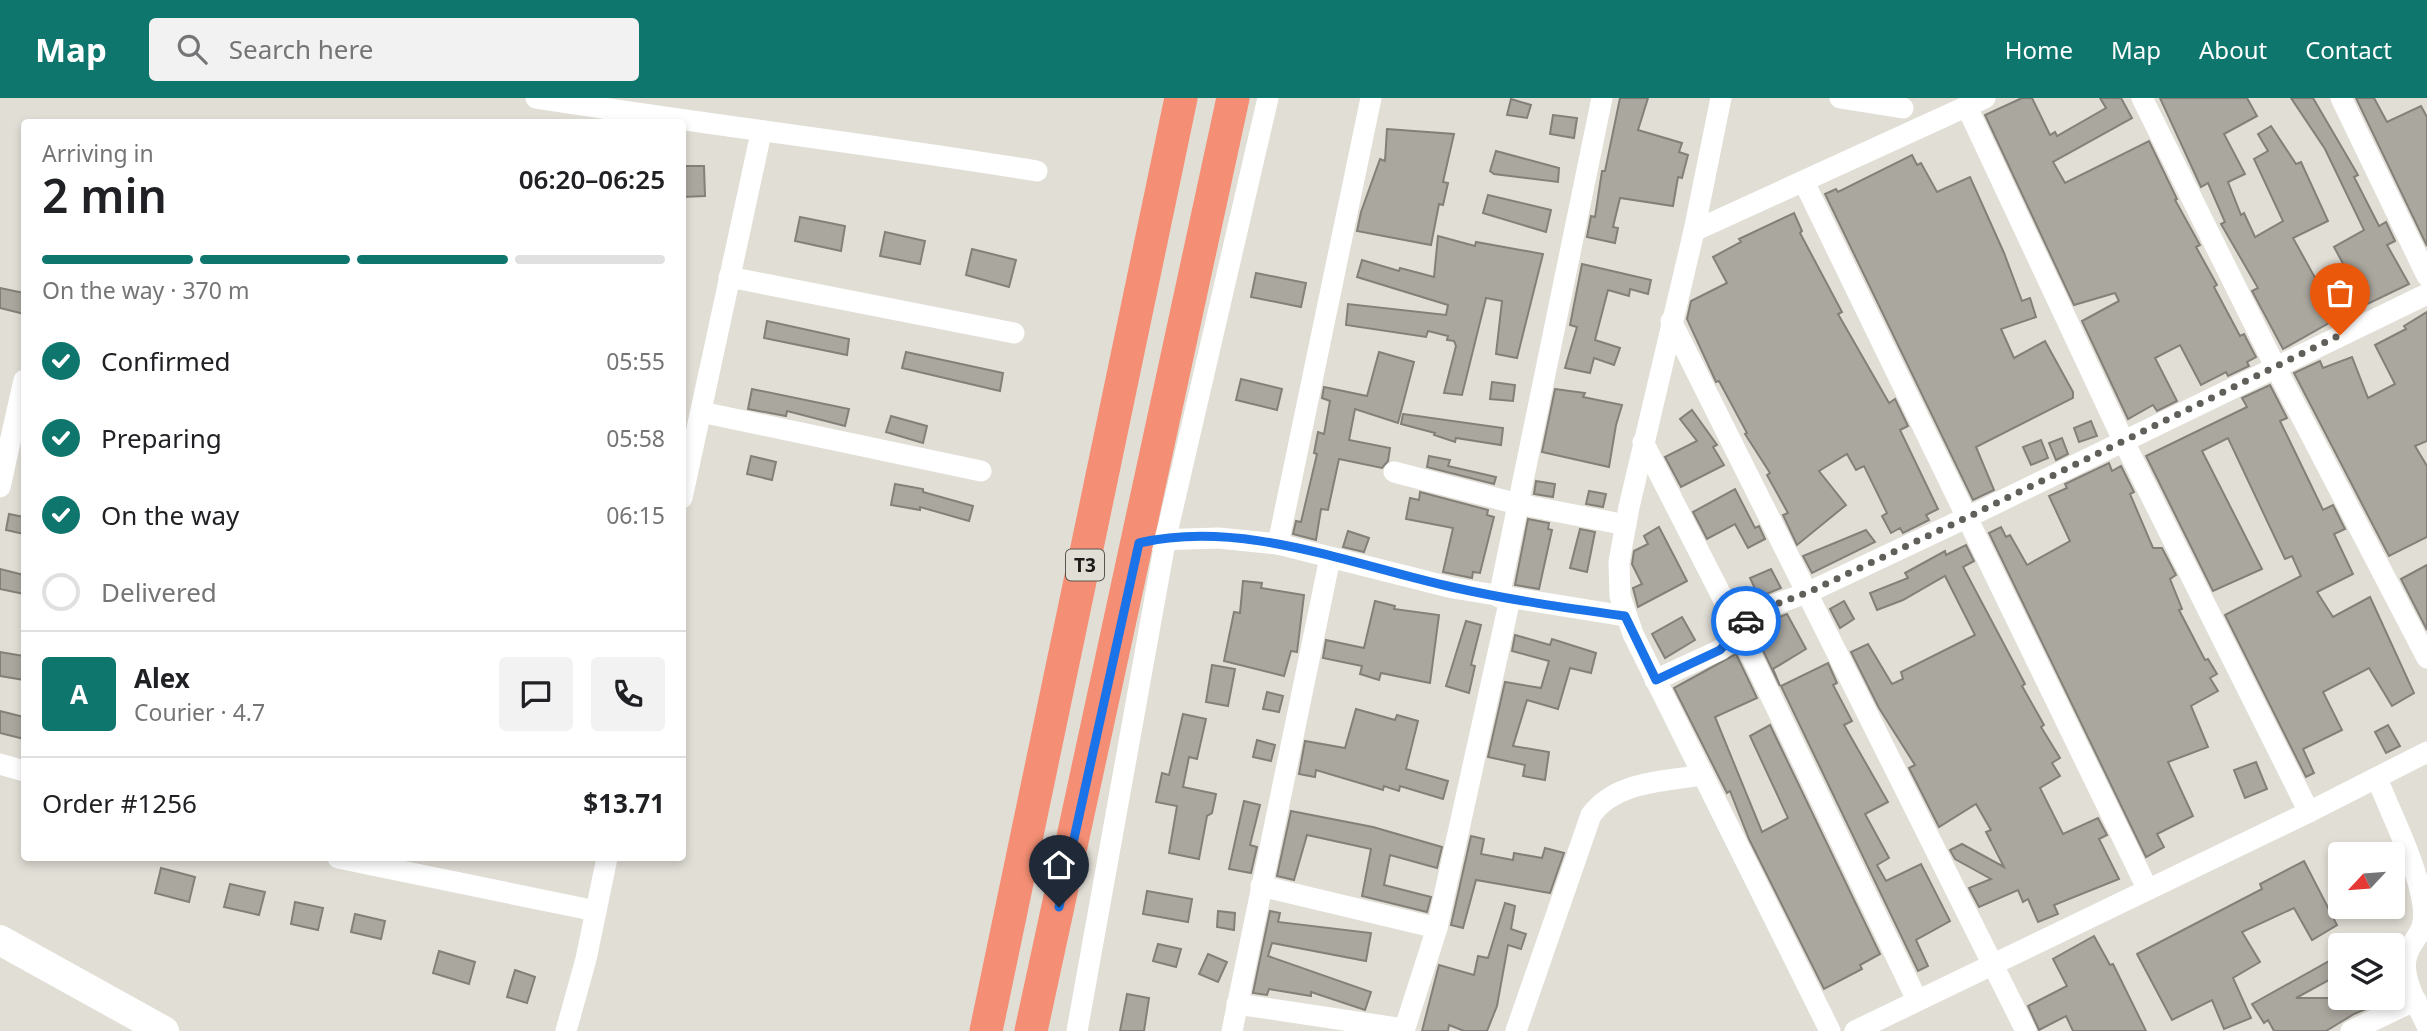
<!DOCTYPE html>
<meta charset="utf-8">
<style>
:root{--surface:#fff;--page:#f2f2f2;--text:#202124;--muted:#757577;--line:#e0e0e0;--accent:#0f766e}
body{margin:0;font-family:"Noto Sans",sans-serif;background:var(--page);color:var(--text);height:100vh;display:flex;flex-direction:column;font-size:26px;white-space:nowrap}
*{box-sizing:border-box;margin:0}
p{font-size:23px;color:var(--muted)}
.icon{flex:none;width:38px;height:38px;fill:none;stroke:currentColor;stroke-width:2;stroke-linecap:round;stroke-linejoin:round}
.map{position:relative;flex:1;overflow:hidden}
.details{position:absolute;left:21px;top:21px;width:665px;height:742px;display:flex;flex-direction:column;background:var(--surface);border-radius:7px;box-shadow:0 4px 10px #0003}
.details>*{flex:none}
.needle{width:46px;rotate:244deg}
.buttons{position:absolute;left:2328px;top:744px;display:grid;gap:14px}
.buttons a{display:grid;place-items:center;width:77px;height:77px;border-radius:7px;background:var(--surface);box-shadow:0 4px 10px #0003;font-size:35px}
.pin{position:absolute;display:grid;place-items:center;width:60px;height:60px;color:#fff;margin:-72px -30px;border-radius:50% 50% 50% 0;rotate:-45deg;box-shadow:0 0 7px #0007}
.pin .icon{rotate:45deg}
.courier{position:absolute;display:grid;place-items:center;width:70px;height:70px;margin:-35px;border:5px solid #1a73e8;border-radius:50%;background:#fff;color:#222;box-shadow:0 2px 9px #0007}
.summary em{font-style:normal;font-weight:600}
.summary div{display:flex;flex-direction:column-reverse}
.summary{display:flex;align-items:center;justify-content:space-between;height:119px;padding:0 21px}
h1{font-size:46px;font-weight:600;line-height:52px}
.bar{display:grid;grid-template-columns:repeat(4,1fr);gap:10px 7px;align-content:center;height:84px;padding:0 21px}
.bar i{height:9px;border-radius:5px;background:var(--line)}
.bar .on{background:var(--accent)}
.bar p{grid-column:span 4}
.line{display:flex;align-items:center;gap:18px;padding:0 21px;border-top:2px solid var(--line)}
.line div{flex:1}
.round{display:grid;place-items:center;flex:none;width:74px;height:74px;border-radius:7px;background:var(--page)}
ol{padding:0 21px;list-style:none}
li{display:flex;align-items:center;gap:21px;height:77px}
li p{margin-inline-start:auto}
li .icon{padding:7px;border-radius:50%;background:var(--accent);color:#fff;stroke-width:4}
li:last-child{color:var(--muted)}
li i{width:38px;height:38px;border:4px solid var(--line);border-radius:50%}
header{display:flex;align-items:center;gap:42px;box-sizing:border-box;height:98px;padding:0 35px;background:var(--accent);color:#fff}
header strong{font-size:33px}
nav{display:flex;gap:38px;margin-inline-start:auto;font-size:24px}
.search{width:490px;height:63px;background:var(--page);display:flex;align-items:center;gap:18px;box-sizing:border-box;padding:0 24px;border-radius:7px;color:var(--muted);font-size:26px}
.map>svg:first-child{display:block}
.building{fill:#aaa79f;stroke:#838079;stroke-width:2}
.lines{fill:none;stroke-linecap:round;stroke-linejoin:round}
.minor{stroke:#fff;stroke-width:21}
.secondary{stroke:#fff;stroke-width:30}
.trunk{stroke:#f48e74;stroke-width:33}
.done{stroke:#615f5a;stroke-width:7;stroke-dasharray:0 12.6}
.route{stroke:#1a73e8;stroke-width:9}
.labels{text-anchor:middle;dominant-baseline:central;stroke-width:6;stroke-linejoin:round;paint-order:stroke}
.shield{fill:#e1ded6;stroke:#575651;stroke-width:2}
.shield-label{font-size:19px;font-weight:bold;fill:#1c1b18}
</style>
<header>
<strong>Map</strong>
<div class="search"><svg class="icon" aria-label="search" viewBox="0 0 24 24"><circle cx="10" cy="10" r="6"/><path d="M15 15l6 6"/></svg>Search here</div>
<nav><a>Home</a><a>Map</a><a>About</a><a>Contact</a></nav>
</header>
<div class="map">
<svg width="2427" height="933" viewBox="0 0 2427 933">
<rect width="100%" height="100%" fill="#e1ded6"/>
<g class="building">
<polygon points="1620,0 1648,0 1638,32 1682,45 1679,54 1688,57 1682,80 1678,79 1673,108 1620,100 1613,129 1618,130 1615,145 1587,139 1591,118 1595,119 1602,73 1605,73"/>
<polygon points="2022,0 2032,0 2050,37 2055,34 2057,38 2106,10 2100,0 2121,0 2132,20 2053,64 2065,85 2149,43 2177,101 2175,102 2200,147 2196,149 2217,187 2214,189 2240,238 2244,236 2256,259 2247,264 2249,268 2228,278 2226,274 2201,287 2180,247 2155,260 2177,303 2157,313 2153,307 2128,321 2082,223 2119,203 2115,195 2074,207 1985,17"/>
<polygon points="2160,0 2247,0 2257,18 2224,36 2245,76 2228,84 2241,117 2244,115 2255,139 2283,123 2254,61 2268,53 2258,36 2271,28 2296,66 2301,64 2328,123 2293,140 2324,196 2326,195 2336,221 2283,251 2252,193 2258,190 2221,126 2225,124 2208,85 2201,89"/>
<polygon points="2291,0 2313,0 2358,77 2354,79 2379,128 2386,124 2395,143 2387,147 2409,186 2357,211 2344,186 2352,182 2334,149 2364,132 2325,51"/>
<polygon points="2356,0 2374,0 2387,24 2421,8 2427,19 2427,148"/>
<polygon points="1511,1 1531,7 1527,20 1507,17"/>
<polygon points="1553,17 1577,20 1574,40 1550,36"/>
<polygon points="1387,31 1454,36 1443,84 1448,85 1443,107 1439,106 1431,147 1357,133 1361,114 1380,61 1385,63"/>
<polygon points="1496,53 1559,70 1558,84 1494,76 1490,73"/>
<polygon points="1912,57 1917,67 1921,65 1937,94 1970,79 2004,155 2022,203 2030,200 2036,219 2001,231 2014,260 2045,243 2073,294 2073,300 1976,349 1994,392 1973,402 1825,96 1836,91 1838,94"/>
<polygon points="682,68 704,68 705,98 682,99"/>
<polygon points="1488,97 1551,112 1546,134 1483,115"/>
<polygon points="1794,115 1802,133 1800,135 1842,214 1838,216 1889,305 1895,301 1908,328 1900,332 1938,411 1926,417 1929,422 1903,435 1900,430 1891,435 1882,418 1887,415 1864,368 1856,372 1847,356 1819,373 1846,407 1797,447 1783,417 1788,415 1767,377 1770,375 1745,336 1747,335 1719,283 1716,284 1687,221 1691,203 1727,185 1713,159 1741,144 1739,141"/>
<polygon points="800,119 845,128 841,153 795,143"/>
<polygon points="885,134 925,143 920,166 880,158"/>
<polygon points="1438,138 1475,148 1476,144 1543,156 1517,260 1496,256 1502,203 1486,200 1462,297 1444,295 1456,248 1454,243 1447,242 1448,238 1428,233 1426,239 1346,227 1348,206 1446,217 1448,207 1357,179 1362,162 1399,173 1400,170 1434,179"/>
<polygon points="972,151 1016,162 1009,189 966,177"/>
<polygon points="1582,166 1651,182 1648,196 1630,191 1629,198 1608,192 1595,242 1620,250 1614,267 1594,260 1590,275 1565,270 1577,229 1570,227"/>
<polygon points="1256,175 1306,185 1301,209 1251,199"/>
<polygon points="0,190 24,195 24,216 0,210"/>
<polygon points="2427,214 2427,343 2415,348 2427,368 2427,439 2389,458 2294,275 2320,263 2323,270 2352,259 2368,300 2395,286 2375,247 2406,231 2404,228"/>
<polygon points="767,223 849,241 847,257 764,240"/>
<polygon points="906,254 1003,275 1000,293 902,270"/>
<polygon points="1379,254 1414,264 1398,325 1355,311 1349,342 1390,350 1388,363 1382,370 1339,361 1328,412 1321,411 1316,442 1293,436 1296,423 1301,424 1317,356 1314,355 1318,334 1324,336 1330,303 1322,300 1324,289 1367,298"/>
<polygon points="1241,281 1282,291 1277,312 1236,302"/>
<polygon points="1492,284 1515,287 1513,303 1490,301"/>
<polygon points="2270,287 2287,320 2280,323 2323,412 2333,407 2345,431 2334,436 2353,476 2317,494 2333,519 2370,499 2414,595 2392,608 2369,570 2323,594 2342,632 2303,651 2314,675 2306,679 2225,517 2301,478 2292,458 2285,461 2228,340 2202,353 2262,471 2213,493 2146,358 2247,309 2242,300"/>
<polygon points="752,291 849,311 845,328 787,313 786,318 748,311"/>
<polygon points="1555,291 1585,295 1583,299 1622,307 1616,327 1609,369 1542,354"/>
<polygon points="1692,312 1717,347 1713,349 1724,367 1681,389 1665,359 1697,343 1680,321"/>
<polygon points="1403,316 1503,330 1501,347 1456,340 1455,344 1434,337 1435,335 1401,326"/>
<polygon points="891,318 927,328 923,345 886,334"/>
<polygon points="2091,323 2097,338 2079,344 2074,330"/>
<polygon points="2062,340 2068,356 2056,362 2049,345"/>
<polygon points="2041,342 2048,360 2031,367 2023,349"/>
<polygon points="751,358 776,364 772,382 747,376"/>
<polygon points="1429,358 1450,362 1448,368 1496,379 1494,386 1427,369"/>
<polygon points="2109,365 2112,373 2121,368 2134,394 2130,396 2153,450 2162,450 2176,477 2170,481 2182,511 2179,512 2205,562 2208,561 2217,576 2210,580 2218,593 2191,608 2208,649 2168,664 2193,718 2157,736 2164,749 2146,759 1989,435 2001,429 2006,439 2010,437 2027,467 2070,443 2049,398 2067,390 2065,386"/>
<polygon points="1536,383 1555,386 1553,399 1534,396"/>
<polygon points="895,386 923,391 923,394 973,408 969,423 920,409 920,412 891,407"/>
<polygon points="1735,391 1755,430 1759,428 1765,441 1748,450 1735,426 1707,441 1693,414"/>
<polygon points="1589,393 1606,396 1603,409 1586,406"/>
<polygon points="1420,394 1488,412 1487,417 1494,419 1480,475 1473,474 1472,480 1443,474 1453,430 1406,421 1410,400 1419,402"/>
<polygon points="9,416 24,419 24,436 6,432"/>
<polygon points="1528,421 1549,425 1548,431 1552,432 1539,491 1515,487"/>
<polygon points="1659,429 1687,483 1638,509 1633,490 1642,486 1632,466 1634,453 1648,446 1644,438"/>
<polygon points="1580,431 1595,434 1587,474 1570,470"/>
<polygon points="1866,432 1875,444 1812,475 1803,458"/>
<polygon points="1348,433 1369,440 1364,454 1343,449"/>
<polygon points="1966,447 1974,463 1963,469 2025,586 2022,588 2044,627 2041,629 2060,660 2052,665 2060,678 2040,690 2063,736 2098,720 2107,737 2099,741 2119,781 2054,807 2058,816 2038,824 2028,801 2023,804 2018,792 1979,809 1969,790 1991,781 1955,761 1950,752 1962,746 2004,769 1986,734 1991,732 1976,706 1939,729 1909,670 1915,667 1879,610 1851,554 1868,546 1892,586 1903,581 1901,574 1975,537 1945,478 1903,502 1877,512 1870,495 1908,480 1905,475 1945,453 1946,457"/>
<polygon points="2427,467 2427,532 2401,481"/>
<polygon points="0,471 24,477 24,496 0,491"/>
<polygon points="1771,471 1781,490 1759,499 1750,480"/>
<polygon points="1243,483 1262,485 1261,490 1304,497 1297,554 1291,553 1284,578 1224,563 1234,514 1240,515"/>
<polygon points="1375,503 1395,508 1394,511 1439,517 1430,585 1381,575 1379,582 1360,576 1362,568 1323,560 1326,542 1364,550"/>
<polygon points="1844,503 1854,521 1840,530 1830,511"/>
<polygon points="1787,516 1806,551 1773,571 1780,588 1758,542 1775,533 1770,523"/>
<polygon points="1682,519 1695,542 1665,560 1652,536"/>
<polygon points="1466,523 1481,527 1471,567 1475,568 1469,595 1446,588"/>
<polygon points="1515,537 1550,547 1552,541 1596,555 1591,575 1570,570 1558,611 1527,602 1513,648 1549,654 1545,682 1523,678 1525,667 1488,659 1505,584 1541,590 1549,563 1512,553"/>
<polygon points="0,554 24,558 24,582 0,578"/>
<polygon points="1736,556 1757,600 1715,619 1762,734 1788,720 1750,638 1770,627 1880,856 1860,867 1862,871 1824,891 1749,741 1730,693 1727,695 1674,590"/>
<polygon points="1828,565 1837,585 1833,587 1852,623 1844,627 1888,704 1865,716 1889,760 1877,767 1886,783 1921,766 1950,823 1916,842 1928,868 1918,873 1781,588"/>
<polygon points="1212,567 1235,571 1228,608 1206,604"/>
<polygon points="1267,594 1283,598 1279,614 1263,611"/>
<polygon points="1356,611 1395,622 1397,617 1418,623 1406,671 1448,683 1443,701 1400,688 1399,693 1384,688 1383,692 1316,672 1315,679 1299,676 1305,643 1345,650"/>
<polygon points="0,613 24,619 24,641 0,635"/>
<polygon points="1183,616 1206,621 1197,661 1189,659 1183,689 1216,696 1212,715 1207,718 1199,761 1169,755 1177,708 1156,704 1162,675 1169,677"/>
<polygon points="2388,627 2400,648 2386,655 2375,634"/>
<polygon points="1257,642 1275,647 1271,663 1253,659"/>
<polygon points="2256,664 2267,691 2245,700 2234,672"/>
<polygon points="1244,703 1260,707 1250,747 1257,749 1251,775 1229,771"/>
<polygon points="1291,713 1373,729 1442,749 1437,770 1390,757 1384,787 1431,799 1427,814 1362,798 1371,751 1307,737 1294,782 1277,778"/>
<polygon points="1471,738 1484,741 1481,756 1513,762 1514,755 1542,760 1545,750 1564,755 1550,795 1476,782 1463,830 1451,827"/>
<polygon points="2304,763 2337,827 2312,842 2294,810 2242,834 2260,864 2233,880 2251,920 2224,931 2212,902 2172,922 2137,856 2262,791 2260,786"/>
<polygon points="161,770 195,779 189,804 155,795"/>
<polygon points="230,786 265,794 259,817 224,809"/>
<polygon points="1147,793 1192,801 1188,824 1143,816"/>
<polygon points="295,804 323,810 318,832 291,826"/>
<polygon points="1505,805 1515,808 1511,831 1526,836 1521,851 1508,847 1497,908 1487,933 1464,933 1449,927 1448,933 1422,933 1439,867 1474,877 1478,858 1488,860"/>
<polygon points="1218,813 1235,815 1234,832 1217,829"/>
<polygon points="1270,813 1280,815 1278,824 1371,835 1366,863 1272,845 1268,858 1371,894 1365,912 1311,894 1311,898 1269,891 1267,897 1253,895"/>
<polygon points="355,816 385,823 381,841 351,834"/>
<polygon points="2094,838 2110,867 2113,866 2146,933 2073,933 2066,918 2039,932 2028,908 2067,888 2053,861"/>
<polygon points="1158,846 1181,851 1176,869 1153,863"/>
<polygon points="439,853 475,864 469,886 433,875"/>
<polygon points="1208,856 1227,864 1218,884 1199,876"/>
<polygon points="2340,857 2340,876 2296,900 2391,900 2354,916 2326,933 2274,933 2268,922 2264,925 2252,906"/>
<polygon points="515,872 535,879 527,905 507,899"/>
<polygon points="1127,896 1149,900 1144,933 1120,933"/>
</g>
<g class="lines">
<g class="minor">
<path d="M536 0C703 26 871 46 1037 73"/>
<polyline points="1371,0 1278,446 1453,490 1625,518"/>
<polyline points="1721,0 1694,133 1629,409 1619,464 1620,498 1633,536 1830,933"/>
<polyline points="1840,0 1903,10"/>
<polyline points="2142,0 2275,268 2427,560"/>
<polyline points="2341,0 2427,178"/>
<polyline points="1967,9 2124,344 2309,714"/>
<polyline points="1804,84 2147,790"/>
<polyline points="1694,133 1985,0"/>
<polyline points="729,179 1014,235"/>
<polyline points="1671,223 2026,933"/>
<polyline points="701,314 981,373"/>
<polyline points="1643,344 1738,530 1917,902"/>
<polyline points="1394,374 1518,406 1626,427"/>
<polyline points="0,389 24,282"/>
<polyline points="682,400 761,35"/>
<polyline points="1155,442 1218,440 1278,446"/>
<polyline points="1499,499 1602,0"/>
<polyline points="1655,582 1720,552 1731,543 1743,525 1768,509 1809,494 1968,419 2427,196"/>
<polyline points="0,666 24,673"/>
<path d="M2377 680C2393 721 2416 763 2423 807 2427 839 2411 838 2406 861 2402 881 2419 910 2427 928"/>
<polyline points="338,760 596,813"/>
<polyline points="1261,788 1437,830"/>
<polyline points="1237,906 1404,931"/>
<polyline points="566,933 586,861 607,760"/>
<polyline points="1077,933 1166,439 1268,0"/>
<polyline points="1232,933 1330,460"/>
<polyline points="1404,933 1437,830 1510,501"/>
<path d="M1516 933 1591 717C1616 683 1663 684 1702 677"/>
<polyline points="1855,933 2309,714 2427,654"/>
<polyline points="2351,933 2416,902"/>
</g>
<polyline class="secondary" points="0,842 164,933"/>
<g class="trunk">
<polyline points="986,933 1181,0"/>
<polyline points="1031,933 1233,0"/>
</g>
</g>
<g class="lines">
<polyline class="done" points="1746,523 1768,509 1809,494 1968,419 2340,237"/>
<path class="route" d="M1059 809 1139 445C1243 421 1352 467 1452 489 1509 502 1567 510 1625 518L1656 582 1720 552 1746 523"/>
</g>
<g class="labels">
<rect class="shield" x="1066" y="451.5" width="38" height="31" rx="5"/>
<g class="shield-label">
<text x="1085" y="467">T3</text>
</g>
</g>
</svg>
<div class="buttons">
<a><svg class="needle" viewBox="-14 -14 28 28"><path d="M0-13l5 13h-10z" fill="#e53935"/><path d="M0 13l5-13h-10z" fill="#757577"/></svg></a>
<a><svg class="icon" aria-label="layers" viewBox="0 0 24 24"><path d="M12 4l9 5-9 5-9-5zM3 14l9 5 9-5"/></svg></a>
</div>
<div class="pin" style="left:2340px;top:237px;background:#ea580c"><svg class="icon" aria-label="bag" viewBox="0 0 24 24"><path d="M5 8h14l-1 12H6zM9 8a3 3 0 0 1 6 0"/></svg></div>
<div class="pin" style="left:1059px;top:809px;background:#1f2937"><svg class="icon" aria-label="home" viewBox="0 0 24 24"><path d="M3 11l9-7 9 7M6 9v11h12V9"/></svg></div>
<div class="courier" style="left:1746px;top:523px"><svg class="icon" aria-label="car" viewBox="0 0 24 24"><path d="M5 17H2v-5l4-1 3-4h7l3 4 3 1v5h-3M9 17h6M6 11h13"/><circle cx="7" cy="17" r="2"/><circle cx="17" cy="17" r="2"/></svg></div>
<section class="details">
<div class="summary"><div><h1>2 min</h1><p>Arriving in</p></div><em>06:20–06:25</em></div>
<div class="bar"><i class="on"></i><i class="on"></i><i class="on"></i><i></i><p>On the way · 370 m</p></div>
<ol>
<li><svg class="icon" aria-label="check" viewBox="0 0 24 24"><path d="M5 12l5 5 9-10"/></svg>Confirmed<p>05:55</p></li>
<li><svg class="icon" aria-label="check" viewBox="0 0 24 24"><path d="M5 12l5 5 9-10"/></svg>Preparing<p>05:58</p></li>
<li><svg class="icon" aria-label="check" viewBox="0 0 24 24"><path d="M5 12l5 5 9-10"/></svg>On the way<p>06:15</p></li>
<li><i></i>Delivered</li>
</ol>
<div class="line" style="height:126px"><b class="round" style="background:var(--accent);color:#fff">A</b><div><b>Alex</b><p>Courier · 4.7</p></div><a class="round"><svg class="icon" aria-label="chat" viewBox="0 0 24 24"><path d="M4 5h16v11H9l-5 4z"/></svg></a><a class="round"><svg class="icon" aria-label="phone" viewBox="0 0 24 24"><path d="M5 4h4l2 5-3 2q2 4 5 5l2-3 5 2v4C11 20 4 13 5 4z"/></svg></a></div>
<div class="line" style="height:91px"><div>Order #1256</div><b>$13.71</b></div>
</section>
</div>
